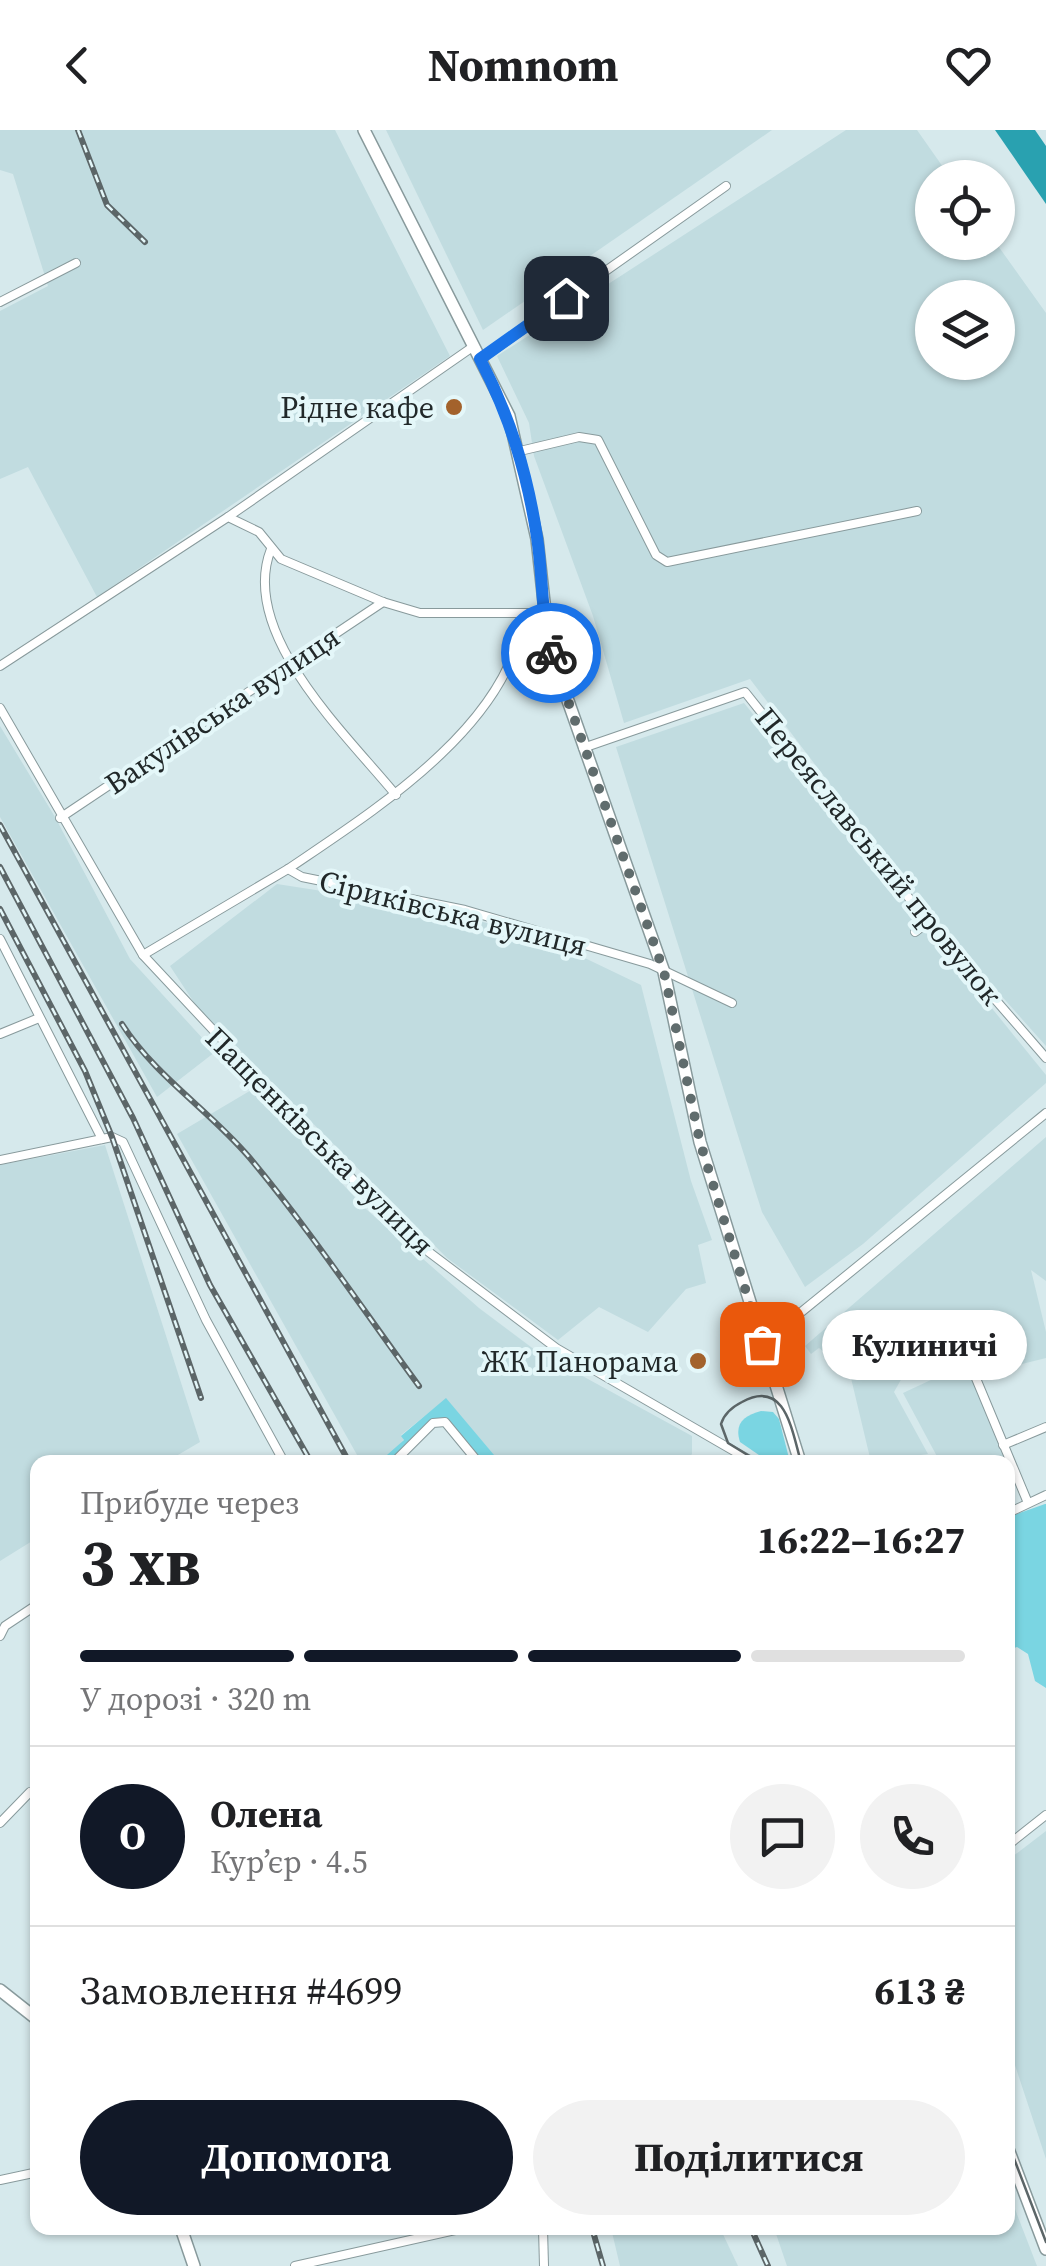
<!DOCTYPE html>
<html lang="uk">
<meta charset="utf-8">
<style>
:root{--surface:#fff;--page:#f2f2f2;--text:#202124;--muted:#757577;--line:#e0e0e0;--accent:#111827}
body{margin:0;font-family:"Source Serif 4",serif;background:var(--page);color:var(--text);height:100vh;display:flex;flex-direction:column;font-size:38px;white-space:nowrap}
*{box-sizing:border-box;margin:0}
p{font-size:32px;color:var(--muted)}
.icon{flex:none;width:55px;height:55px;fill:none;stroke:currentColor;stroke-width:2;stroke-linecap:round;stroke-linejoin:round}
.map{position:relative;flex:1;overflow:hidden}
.details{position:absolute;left:30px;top:1325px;width:985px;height:780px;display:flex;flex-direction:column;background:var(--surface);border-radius:20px;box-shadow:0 2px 8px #0004}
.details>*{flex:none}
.fabs{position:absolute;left:915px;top:30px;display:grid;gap:20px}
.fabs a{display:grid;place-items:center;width:100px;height:100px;border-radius:50%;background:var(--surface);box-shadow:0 2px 8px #0004;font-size:50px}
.pin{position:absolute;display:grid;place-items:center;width:85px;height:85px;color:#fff;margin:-42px;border-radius:20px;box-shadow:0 5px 15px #0006}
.courier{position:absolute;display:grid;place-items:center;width:100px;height:100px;margin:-50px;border:8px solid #1a73e8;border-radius:50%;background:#fff;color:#222;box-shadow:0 2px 12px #0007}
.bubble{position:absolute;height:70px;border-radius:35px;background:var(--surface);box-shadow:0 2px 8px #0004;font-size:32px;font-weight:700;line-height:70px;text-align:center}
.summary em{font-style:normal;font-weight:700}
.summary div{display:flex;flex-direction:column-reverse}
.summary{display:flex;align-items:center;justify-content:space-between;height:170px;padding:0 50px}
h1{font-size:65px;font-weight:700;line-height:75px}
.bar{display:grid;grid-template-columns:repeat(4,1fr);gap:15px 10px;align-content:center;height:120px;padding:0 50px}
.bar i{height:12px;border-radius:8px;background:var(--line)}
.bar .selected{background:var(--accent)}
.bar p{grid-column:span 4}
.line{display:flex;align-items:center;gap:25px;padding:0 50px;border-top:2px solid var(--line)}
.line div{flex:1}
.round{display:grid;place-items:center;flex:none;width:105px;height:105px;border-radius:52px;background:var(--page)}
.primary-button{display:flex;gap:20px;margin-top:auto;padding:20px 50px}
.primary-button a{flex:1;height:115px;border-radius:60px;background:var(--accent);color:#fff;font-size:40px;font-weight:700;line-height:115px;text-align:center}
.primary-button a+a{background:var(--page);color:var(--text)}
header{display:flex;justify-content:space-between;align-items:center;height:130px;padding:0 50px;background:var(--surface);font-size:45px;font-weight:700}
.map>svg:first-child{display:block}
.built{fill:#c1dce0;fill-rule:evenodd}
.green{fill:#7ad5e2}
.water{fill:#29a1b0}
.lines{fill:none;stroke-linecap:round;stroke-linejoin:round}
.street-casing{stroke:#889a9c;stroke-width:10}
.secondary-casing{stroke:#889a9c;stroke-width:14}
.street{stroke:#fff;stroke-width:8}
.secondary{stroke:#fff;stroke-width:11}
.tram{stroke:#5c6668;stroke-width:2.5}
.rail-casing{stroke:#5c6668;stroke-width:6}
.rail{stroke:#e4f7f9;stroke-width:2.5;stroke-dasharray:8;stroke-linecap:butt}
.done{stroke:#606c6d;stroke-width:10;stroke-dasharray:0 18}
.route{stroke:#1a73e8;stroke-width:12}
.poi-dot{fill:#a3622c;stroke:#e4f7f9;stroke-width:4}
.labels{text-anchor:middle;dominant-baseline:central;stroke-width:8;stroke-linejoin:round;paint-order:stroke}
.poi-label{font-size:30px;fill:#212829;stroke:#e4f7f9;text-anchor:end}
.street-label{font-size:30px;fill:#212829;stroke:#e4f7f9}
</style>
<header><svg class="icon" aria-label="back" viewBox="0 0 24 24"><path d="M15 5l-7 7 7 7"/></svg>Nomnom<svg class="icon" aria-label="heart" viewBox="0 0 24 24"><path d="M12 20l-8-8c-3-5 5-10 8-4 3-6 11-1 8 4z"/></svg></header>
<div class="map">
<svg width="1046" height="2136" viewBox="0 0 1046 2136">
<rect width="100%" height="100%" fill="#d6e9ec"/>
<g class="built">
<polygon points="0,0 335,0 450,226 97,467 28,337 0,349 0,181 48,156 13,44 0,40"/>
<polygon points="386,0 772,0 483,200"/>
<path d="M846 0H917L950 47 932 48V112L996 113 1046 183V916L931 787 750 549 624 593 593 486 534 326 529 293 497 226ZM932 168H998V232H932Z"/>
<polygon points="744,573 1046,945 1046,953 863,1114 805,1157 762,1082 616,617"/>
<polygon points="0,596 55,687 130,829 215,922 157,967 0,687"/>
<polygon points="277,754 425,777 541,807 641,855 691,1051 712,1110 698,1115 706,1153 686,1159 648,1202 599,1177 558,1210 447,1128 197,877 170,836"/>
<polygon points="253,959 366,1079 479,1178 535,1220 692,1306 692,1324 686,1332 500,1332 446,1269 401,1305 404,1309 390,1326 379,1332 361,1332 177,1004"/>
<polygon points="1046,1007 1046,1151 1031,1140 1046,1202 1046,1228 971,1247 1007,1332 940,1332 903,1263 965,1234 948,1189 919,1218 894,1262 928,1324 871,1332 845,1223 831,1228 819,1218 811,1224 805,1216"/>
<polygon points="105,1015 200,1312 166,1332 38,1332 37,1408 0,1431 0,1035"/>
<polygon points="1046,1701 1046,2029 1008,1914 1008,1730"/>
<polygon points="1008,2061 1037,2136 787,2136 774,2098 1008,2098"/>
<polygon points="611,2098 720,2098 738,2136 620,2136"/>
</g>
<g class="green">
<polygon points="446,1268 500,1332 481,1332 445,1290 431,1290 392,1332 379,1332 404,1310 401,1306"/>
<path d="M761 1281 773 1282 779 1289 790 1332H769L740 1312C734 1293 744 1286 761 1281Z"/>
<polygon points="1045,1374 1046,1374 1046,1558 1035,1551 1028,1524 1017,1517 1008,1520 1008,1387"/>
</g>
<polygon class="water" points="995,0 1035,0 1046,16 1046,74"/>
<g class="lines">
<defs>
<g id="street">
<polyline points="0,172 76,133"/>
<polyline points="481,229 726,56"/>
<polyline points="520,321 579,307 598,310 656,425 667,432 917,381"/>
<polyline points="228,387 474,216"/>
<path d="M271 419C238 503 346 604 396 665"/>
<polyline points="0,536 228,387 259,402 281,429 383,472 420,483 543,483"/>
<polyline points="0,578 143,825 401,1101 556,1218 753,1332"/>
<polyline points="583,618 745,562 928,792 1046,928"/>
<polyline points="60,688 383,472"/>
<path d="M288 739C372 682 510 596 523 486"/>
<polyline points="915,802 928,792"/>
<polyline points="0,809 102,1009"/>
<polyline points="143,825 288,739 302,747 465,780 650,834 732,873"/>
<polyline points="0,904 39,888"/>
<polyline points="0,1030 112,1007 123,1012 206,1190 284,1332"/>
<polyline points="762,1214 1046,983"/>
<polyline points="975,1246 1028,1373"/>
<polyline points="1003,1315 1046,1297"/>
<polyline points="394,1332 433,1293 445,1292 478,1332"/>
<polyline points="1008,1383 1046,1365"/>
<polyline points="0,1506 5,1496 38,1474"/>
<polyline points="0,1693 30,1662"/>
<polyline points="1008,1715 1046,1685"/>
<polyline points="0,2050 38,2042"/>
<polyline points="543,2098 544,2136"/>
<polyline points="295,2136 464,2098"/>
</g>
<g id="secondary">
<polyline points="364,0 509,286 537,409 549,517 664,842 700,1012 800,1332"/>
<polyline points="0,1860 38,1890"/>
<polyline points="1008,2019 1046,2119"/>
<polyline points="181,2098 194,2136"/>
</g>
</defs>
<use href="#street" class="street-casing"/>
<use href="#secondary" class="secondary-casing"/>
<use href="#street" class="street"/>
<use href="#secondary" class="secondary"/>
<g class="tram">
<path d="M759 1332 728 1313 721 1294C724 1284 732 1277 742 1272 786 1248 792 1302 801 1332"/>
<polyline points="1008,2013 1046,2112"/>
</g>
<defs>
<g id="rail">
<polyline points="78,0 107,75 145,112"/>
<polyline points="0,695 349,1332"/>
<polyline points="0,737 133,988 210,1155 311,1332"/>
<polyline points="0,779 85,941 112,1007 201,1268"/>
<path d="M122 894C155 946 209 980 249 1027 310 1100 363 1180 419 1256"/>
<polyline points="592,2098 603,2136"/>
<polyline points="751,2098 768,2136"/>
</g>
</defs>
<use href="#rail" class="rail-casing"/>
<use href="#rail" class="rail"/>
</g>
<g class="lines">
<polyline class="done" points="551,523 664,842 700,1012 762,1214"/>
<path class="route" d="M551 523C541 485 543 446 537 407 527 342 510 287 480 229L566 168"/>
</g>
<g class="poi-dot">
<circle cx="454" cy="277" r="10"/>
<circle cx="698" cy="1231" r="10"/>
</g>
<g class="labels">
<g class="poi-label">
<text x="434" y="277">Рідне кафе</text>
<text x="678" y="1231">ЖК Панорама</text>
</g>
<g class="street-label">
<text transform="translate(222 580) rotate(-34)">Вакулівська вулиця</text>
<text transform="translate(879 726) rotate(51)">Переяславський провулок</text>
<text transform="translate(453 783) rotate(14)">Сіриківська вулиця</text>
<text transform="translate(320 1011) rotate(45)">Пащенківська вулиця</text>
</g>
</g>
</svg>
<div class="fabs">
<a><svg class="icon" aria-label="locate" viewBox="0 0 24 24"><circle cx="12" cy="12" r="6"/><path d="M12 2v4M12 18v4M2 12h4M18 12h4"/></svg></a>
<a><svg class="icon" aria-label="layers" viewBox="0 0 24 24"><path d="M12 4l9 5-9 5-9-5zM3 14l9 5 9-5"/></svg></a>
</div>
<div class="pin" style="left:762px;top:1214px;background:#ea580c"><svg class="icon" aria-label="bag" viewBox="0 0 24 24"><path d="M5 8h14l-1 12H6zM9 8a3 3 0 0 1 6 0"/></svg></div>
<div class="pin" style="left:566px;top:168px;background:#1f2937"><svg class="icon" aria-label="home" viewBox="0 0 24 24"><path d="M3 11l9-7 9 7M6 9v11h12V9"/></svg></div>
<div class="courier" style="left:551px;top:523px"><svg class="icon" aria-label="bike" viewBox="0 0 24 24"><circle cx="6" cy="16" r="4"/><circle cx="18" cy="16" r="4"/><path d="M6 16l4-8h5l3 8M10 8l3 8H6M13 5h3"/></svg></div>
<div class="bubble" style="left:822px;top:1180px;width:205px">Кулиничі</div>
<section class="details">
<div class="summary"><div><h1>3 хв</h1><p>Прибуде через</p></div><em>16:22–16:27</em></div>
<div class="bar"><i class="selected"></i><i class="selected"></i><i class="selected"></i><i></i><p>У дорозі · 320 m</p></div>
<div class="line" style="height:180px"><b class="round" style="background:var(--accent);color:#fff">О</b><div><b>Олена</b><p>Кур’єр · 4.5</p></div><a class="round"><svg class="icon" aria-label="chat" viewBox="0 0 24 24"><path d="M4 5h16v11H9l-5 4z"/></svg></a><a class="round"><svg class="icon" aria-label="phone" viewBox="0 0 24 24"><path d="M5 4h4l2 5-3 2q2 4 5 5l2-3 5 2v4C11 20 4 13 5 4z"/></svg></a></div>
<div class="line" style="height:130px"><div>Замовлення #4699</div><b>613 ₴</b></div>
<div class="primary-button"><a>Допомога</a><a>Поділитися</a></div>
</section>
</div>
